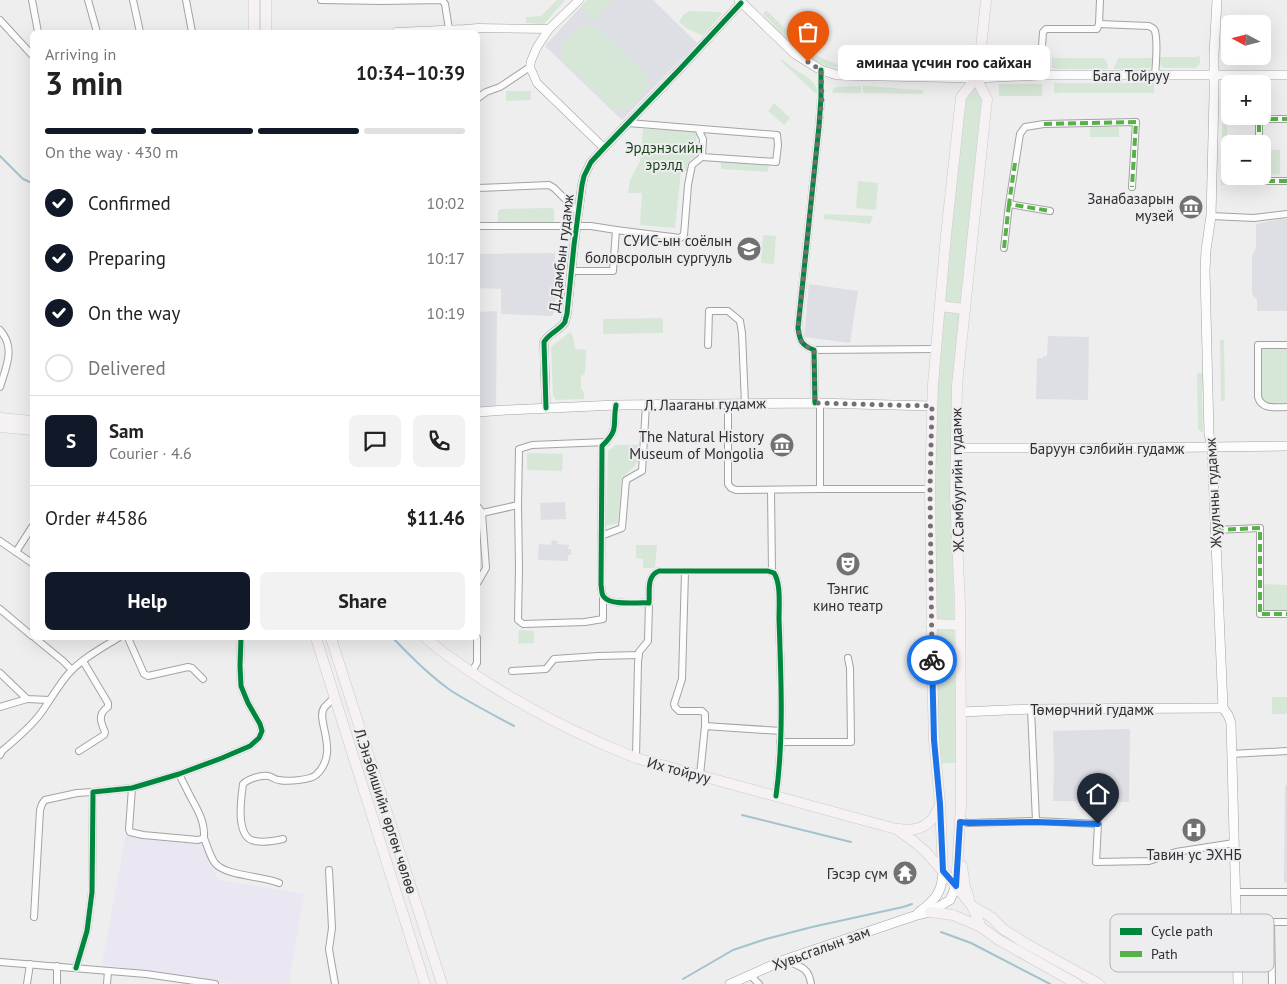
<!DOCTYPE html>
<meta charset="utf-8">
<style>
:root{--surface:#fff;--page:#f2f2f2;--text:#222;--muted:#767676;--line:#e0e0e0;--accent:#111827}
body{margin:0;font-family:"PT Sans",sans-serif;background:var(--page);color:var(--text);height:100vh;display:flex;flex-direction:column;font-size:19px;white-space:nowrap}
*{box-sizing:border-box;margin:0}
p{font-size:16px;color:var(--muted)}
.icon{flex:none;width:28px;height:28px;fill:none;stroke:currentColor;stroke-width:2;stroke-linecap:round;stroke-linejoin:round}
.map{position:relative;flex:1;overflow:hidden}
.panel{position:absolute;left:30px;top:30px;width:450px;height:610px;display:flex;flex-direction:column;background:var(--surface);border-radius:8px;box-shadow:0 5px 20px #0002}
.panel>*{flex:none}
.needle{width:32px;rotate:277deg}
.controls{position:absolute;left:1221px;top:15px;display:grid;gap:10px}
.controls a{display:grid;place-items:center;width:50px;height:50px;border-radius:8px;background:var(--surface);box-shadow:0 5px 20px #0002;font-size:25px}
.pin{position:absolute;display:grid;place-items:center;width:42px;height:42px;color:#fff;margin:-51px -21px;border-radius:50% 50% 50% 0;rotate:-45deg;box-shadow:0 0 5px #0007}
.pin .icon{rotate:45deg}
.courier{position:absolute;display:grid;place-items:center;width:50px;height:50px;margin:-25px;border:4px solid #1a73e8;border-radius:50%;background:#fff;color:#222;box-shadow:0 1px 6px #0007}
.bubble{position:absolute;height:35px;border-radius:8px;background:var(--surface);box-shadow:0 5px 20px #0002;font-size:16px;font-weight:700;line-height:35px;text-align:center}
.overview em{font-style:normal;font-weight:700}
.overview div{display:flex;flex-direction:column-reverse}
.overview{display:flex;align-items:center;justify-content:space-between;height:85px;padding:0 15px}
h1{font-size:32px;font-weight:700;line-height:38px}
.bar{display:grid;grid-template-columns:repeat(4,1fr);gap:8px 5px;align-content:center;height:60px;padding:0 15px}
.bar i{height:6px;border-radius:4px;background:var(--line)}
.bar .selected{background:var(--accent)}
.bar p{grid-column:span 4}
.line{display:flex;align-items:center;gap:12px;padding:0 15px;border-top:1px solid var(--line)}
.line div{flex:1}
.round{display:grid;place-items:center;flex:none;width:52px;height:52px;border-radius:8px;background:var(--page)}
ol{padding:0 15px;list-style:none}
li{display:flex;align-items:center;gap:15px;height:55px}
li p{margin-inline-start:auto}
li .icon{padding:5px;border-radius:50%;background:var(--accent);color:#fff;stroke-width:4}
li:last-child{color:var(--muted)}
li i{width:28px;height:28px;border:2px solid var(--line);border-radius:50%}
.button{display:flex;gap:10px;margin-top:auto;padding:10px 15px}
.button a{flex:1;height:58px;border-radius:8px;background:var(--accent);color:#fff;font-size:20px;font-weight:700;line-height:58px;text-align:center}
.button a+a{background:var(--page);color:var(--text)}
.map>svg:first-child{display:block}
.built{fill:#dedfe4}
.industrial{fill:#eae6f2}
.green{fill:#d7e7d7}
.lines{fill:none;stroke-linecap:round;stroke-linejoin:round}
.stream{stroke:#a4c2ce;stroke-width:2}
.minor-casing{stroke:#a3a3a4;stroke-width:8}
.tertiary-casing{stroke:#a3a3a4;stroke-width:9}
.secondary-casing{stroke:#a3a3a4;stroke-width:10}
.primary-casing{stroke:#cbcbcc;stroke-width:11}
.minor{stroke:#fcfcfd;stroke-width:6}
.tertiary{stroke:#fcfcfd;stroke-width:8}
.secondary{stroke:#fcfcfd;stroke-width:9}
.primary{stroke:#f6f1f2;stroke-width:10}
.quiet{stroke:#56b246;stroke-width:4;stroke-dasharray:8 4;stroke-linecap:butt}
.cycleway-casing{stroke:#ededf0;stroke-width:8}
.cycleway{stroke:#00873e;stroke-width:5}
.done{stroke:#717172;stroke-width:5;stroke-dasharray:0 9}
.route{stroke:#1a73e8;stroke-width:6}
.labels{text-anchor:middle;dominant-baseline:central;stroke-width:4;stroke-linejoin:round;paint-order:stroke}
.street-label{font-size:15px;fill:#2e2e2f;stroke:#ededf0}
.park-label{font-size:15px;fill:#1e471e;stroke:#ededf0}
.poi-label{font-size:15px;fill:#2e2e2f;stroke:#ededf0;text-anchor:end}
.key{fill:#ededf0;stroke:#b4b4b6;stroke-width:1}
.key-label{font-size:14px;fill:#2e2e2f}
</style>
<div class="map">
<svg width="1287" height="984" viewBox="0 0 1287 984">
<rect width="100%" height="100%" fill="#eeeeef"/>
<g class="built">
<polygon points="587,0 653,0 697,43 622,120 545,46"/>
<polygon points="1281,219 1287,219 1287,311 1257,311 1257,300 1252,294 1252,256 1256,247 1256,224"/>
<polygon points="555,253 556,309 552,316 501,314 501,289 478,288 478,254"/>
<polygon points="809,284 858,291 850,343 804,337"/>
<polygon points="497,311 496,406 478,409 478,312"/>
<polygon points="1048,336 1089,337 1088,400 1036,399 1037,358 1043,358 1043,356 1047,356"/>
<polygon points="565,502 566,519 541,520 540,503"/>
<polygon points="552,540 558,541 557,544 569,545 568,549 571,549 571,555 568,555 568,561 538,560 539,544 551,545"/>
<polygon points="1130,729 1129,802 1053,801 1054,767 1053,731"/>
<polygon points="1285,785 1287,785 1287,883 1284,882"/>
</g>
<polygon class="industrial" points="126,834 203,844 218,880 304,894 289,984 232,984 102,964"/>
<g class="green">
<polygon points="557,0 565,0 544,24 526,23 526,17 541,16"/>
<polygon points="588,0 613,0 594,21 581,8"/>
<path d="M766 10 811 53 838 65 869 66V67C859 68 848 69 838 68 807 65 783 34 763 14Z"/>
<polygon points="690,11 720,12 722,14 703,36 686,28 679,22 683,15"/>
<path d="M585 24 595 26 645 72C655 87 637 102 625 110H617L612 108 564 62 562 57 561 52 562 45 579 28Z"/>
<path d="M1200 56V63L1197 67 1195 68H1164C1160 66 1159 63 1159 58L1161 57H1195Z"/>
<polygon points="1052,58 1104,58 1108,65 1108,69 1055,69 1052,67"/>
<path d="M1118 58H1154C1153 63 1153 66 1148 69H1114V66L1116 64Z"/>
<path d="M782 59C787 63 791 67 796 70 806 77 815 79 818 93H815L781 61Z"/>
<rect x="1054" y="83" width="100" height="10"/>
<rect x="999" y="84" width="43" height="12"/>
<polygon points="861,86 861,93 832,93 833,89 836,87"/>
<path d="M863 86C883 86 903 90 923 90V94L863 93Z"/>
<polygon points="974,88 977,89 982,99 952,459 956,763 942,763 938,728 934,510 937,387 964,98"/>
<polygon points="506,91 531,91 531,100 506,101"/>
<polygon points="1223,101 1228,101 1226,185 1221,185"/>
<polygon points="774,103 790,118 784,125 768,111"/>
<rect x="1090" y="127" width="29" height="10"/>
<polygon points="643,129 697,131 695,156 688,162 687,171 681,171 675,228 640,225 642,193 628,193 630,180 640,161"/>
<polygon points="1267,150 1280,150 1280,174 1267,175"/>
<polygon points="721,161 769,164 768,172 721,169"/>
<polygon points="858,181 878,183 876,210 856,208"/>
<polygon points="551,208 554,209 554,223 498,225 498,211 500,209"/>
<polygon points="825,214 873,216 870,224 823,219"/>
<polygon points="763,235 776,236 774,264 761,263"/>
<polygon points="663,318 663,333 603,334 603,319"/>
<polygon points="570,332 573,336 575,349 586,350 585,374 581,376 581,388 584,393 584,399 556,400 553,395 551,347"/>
<polygon points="1220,340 1224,340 1225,401 1221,401"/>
<polygon points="1262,347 1287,347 1287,403 1261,403"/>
<polygon points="1197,373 1204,373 1204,386 1202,393 1203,432 1201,432 1198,429"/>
<polygon points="616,445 639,445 639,460 632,469 622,477 618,523 606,526 608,451"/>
<polygon points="527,453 563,454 562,471 527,470"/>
<polygon points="636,545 657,545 655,568 643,568 643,559 636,558"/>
<polygon points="1263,584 1287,585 1287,611 1263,611"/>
<polygon points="519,630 534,631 534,643 518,644"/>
<rect x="1272" y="697" width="15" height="17"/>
</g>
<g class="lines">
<g class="stream">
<polyline points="0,156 23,179 32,183"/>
<path d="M393 638C410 656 429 675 450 690 470 703 492 714 514 726"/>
<polyline points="742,815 851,842"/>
<polyline points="941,932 971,943 1050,984"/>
<polyline points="683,979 733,950 766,939 812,927 903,907 912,904"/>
</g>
<defs>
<g id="minor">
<polyline points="32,0 38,32"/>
<polyline points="88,0 97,32"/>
<polyline points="133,0 140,32"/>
<polyline points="186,0 192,32"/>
<polyline points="321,0 382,1 442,0 445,4 449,29"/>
<polyline points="0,20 32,55"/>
<path d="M1099 24 1149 26C1152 28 1153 27 1155 31 1158 43 1156 63 1155 75"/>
<polyline points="1040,75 1043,32 1046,29 1097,29 1099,24 1100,0"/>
<polyline points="478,98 486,92 500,87 530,67"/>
<polyline points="628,123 777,135 778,145 776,162 702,157 703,139 698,129"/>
<polyline points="1259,144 1259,119 1287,119"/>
<polyline points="1260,176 1260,181 1287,181"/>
<polyline points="478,188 549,185 554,188 575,209 578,210"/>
<polyline points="1050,211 1009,204 1020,134 1025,127 1044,124 1136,122 1132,187"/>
<polyline points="1211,216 1254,218 1287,214"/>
<polyline points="478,226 591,226 616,230"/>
<polyline points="1004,248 1009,204"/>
<polyline points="571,271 613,271 616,230 680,238 684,235 688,185 692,165 702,157"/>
<path d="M0 330C16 348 6 367 0 387"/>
<polyline points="708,345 709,311 728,311 740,321 742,333 745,404"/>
<path d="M1287 345H1258V397C1262 410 1275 407 1287 407"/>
<polyline points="814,350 936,349"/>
<path d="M815 403 814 350C801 345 800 341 798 328L819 126 821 98V70"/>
<polyline points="820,403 820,489 930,489"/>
<path d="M616 405C612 427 620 428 602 446L601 585C602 589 601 594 604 597 611 606 638 602 649 603 650 591 646 576 659 571H768L774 573C781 583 779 606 779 619 781 677 784 738 776 796"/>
<polyline points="728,405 728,484 731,488 736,490 820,489"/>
<polyline points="771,490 772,572"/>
<polyline points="518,505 519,568 518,620 523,624 585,622 603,619 603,596"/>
<polyline points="478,507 482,513 486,568 478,582"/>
<polyline points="482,513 518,505 519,449 532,445 606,442"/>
<polyline points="1216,530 1260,528 1260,614 1287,614"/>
<polyline points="601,536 622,528 626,480 642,471 646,405"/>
<polyline points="0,541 32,563"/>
<polyline points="16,552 32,527"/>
<polyline points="685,572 682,679 674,704 675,707 679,711 702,711 705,714 705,726"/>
<polyline points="0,609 32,636"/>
<polyline points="35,638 63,661 72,670"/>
<polyline points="128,638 144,674 148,676 188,667 192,668 203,679"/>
<polyline points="512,671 546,669 554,659 598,656 639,655"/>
<polyline points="0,673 27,699 49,700"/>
<polyline points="471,673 477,663 477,638"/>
<polyline points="0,707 27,699"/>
<polyline points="1031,709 1036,821"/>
<polyline points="780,742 851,742 850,668 848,658"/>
<path d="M79 751 104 735 105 732C101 723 97 714 108 707V703L83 661"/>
<polyline points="1231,754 1287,751"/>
<path d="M0 755 2 751C16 739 30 728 41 713 51 699 59 684 70 672 83 658 102 648 118 638"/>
<polyline points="636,758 638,663 639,652 648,641 649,603"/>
<polyline points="700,775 705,726 781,731"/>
<path d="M132 788 129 829 130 832 143 835 198 840 204 838C205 819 196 808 188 792 185 786 182 780 179 774"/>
<polyline points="960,822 969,823 1036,821 1098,824 1096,862 1149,861 1176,852 1234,843"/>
<path d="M204 838C207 845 210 857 215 863 225 876 263 876 279 883"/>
<path d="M283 839C274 841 264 843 255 841 235 838 241 799 243 784 248 779 260 775 268 776 271 776 275 780 279 780 287 782 310 780 316 775 341 752 315 720 324 708 326 705 332 700 335 697"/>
<polyline points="329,870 332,928 329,949 335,984"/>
<polyline points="1235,892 1287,892"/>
<polyline points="34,917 40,810 42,804 45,800 77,793 93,792"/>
<path d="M784 960C799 966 809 967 811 984"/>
<polyline points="0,962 146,974 215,984"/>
<polyline points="76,968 87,931 92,892 93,792 132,788 179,774 222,758 250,746 259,738 262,731 260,724 248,703 241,686 240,666 241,638"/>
<polyline points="750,975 759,984"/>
<polyline points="27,984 30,964"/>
<polyline points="57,984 57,966"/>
<polyline points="107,984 108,971"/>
<polyline points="1272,984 1271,922 1287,922"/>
</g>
<g id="tertiary">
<polyline points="549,29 537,47 531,61 530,67 537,83 604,148"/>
<polyline points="396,32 465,29 478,28 549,29 579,0"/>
<path d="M546 408 544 342C549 333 560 330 565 322 565 321 567 314 567 314L574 245 582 185 584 176 591 162 604 148 679 70 741 3"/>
</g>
<g id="secondary">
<polyline points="739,0 795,54 821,70 837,75 976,78 1040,75 1287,75"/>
<polyline points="1217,0 1214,54 1214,96 1211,216 1206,250 1205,271 1209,434 1212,448 1223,708 1228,715 1231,723 1238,984"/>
<polyline points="478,412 506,410 616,405 815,403 932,406"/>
<polyline points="956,448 1130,448 1287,446"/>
<polyline points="961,712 1031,709 1223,708"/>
<path d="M918 913C935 900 942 894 943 871"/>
<polyline points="730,984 784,960 914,916 930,912 950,900 956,886"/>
</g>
<g id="primary">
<polyline points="254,0 254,32"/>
<polyline points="266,32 266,0"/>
<polyline points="940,306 964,309"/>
<polyline points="0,418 32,421"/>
<polyline points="0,427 32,430"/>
<polyline points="931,624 960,625"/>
<polyline points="316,638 425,984"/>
<polyline points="331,638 442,984"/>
<path d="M426 638C446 656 469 671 491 685 537 714 585 738 636 758L896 829 912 840 925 851 956 886 972 906 981 927 999 940 1077 984"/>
<path d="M899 829C917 832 932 826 939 807"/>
<polyline points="962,866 965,887 969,898"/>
<polyline points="943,871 940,804 934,740 933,704 930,489 933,384 946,235 961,97 976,78 980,57 986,0"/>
<polyline points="956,886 961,805 961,733 960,604 955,496 957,385 987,99 976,78"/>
<polyline points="972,906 991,917 1003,929 1025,943 1099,984"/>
<polyline points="930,912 953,915 981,927"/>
</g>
</defs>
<use href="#minor" class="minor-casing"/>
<use href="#tertiary" class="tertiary-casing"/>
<use href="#secondary" class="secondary-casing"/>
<use href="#primary" class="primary-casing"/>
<use href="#minor" class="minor"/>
<use href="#tertiary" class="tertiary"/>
<use href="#secondary" class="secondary"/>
<use href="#primary" class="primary"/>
<g class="quiet">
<polyline points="1044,124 1136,122 1132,187"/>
<polyline points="1259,144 1259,119 1287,119"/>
<polyline points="1015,163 1009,204 1050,211"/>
<polyline points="1260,176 1260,181 1287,181"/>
<polyline points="1004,248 1009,204"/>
<polyline points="1216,530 1260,528 1260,614 1287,614"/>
</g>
<defs>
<g id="cycleway">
<path d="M815 403 814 350C801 345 800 341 798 328L819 126 821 98V70"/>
<path d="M616 405C612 427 620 428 602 446L601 585C602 589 601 594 604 597 611 606 638 602 649 603 650 591 646 576 659 571H768L774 573C781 583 779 606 779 619 781 677 784 738 776 796"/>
<path d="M546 408 544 342C549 333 560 330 565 322 565 321 567 314 567 314L574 245 582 185 584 176 591 162 604 148 679 70 741 3"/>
<polyline points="76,968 87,931 92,892 93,792 132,788 179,774 222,758 250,746 259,738 262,731 260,724 248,703 241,686 240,666 241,638"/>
</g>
</defs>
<use href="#cycleway" class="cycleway-casing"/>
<use href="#cycleway" class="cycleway"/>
</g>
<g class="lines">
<path class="done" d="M808 62 821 70 822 98 798 328C800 341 801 345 814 350L815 403 932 406 930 489 932 660"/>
<polyline class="route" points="932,660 934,740 940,804 943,871 956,886 960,822 969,823 1036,822 1098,824"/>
</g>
<defs>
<symbol id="museum-disc" viewBox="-11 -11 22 22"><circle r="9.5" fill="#717172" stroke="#ededf0"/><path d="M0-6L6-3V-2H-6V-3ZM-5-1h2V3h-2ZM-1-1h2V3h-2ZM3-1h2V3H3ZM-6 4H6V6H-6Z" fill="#fff"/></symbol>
<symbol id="university-disc" viewBox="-11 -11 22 22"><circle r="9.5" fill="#717172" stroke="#ededf0"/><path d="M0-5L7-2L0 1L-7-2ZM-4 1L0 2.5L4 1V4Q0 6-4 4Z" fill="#fff"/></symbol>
<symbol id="theatre-disc" viewBox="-11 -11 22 22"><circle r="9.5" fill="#717172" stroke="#ededf0"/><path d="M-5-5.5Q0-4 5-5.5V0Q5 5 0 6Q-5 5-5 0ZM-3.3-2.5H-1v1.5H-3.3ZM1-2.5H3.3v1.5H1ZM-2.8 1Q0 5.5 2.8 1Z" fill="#fff"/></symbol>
<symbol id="hospital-disc" viewBox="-11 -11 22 22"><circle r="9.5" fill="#717172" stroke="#ededf0"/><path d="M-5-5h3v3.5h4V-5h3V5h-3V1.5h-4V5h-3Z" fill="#fff"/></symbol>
<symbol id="temple-disc" viewBox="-11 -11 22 22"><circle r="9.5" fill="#717172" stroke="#ededf0"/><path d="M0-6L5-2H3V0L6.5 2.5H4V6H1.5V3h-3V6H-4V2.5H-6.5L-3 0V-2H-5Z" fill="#fff"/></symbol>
</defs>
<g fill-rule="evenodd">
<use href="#museum-disc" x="1177" y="193" width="28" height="28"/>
<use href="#university-disc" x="735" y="235" width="28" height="28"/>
<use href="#museum-disc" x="768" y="431" width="28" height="28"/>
<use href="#theatre-disc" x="834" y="550" width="28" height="28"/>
<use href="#hospital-disc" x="1180" y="816" width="28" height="28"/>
<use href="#temple-disc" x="891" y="859" width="28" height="28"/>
</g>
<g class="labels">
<g class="street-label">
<text x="1131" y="75">Бага Тойруу</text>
<text transform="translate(561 253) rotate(-83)">Д.Дамбын гудамж</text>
<text transform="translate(705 404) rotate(-1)">Л. Лааганы гудамж</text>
<text x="1107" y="448">Баруун сэлбийн гудамж</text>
<text transform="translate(957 480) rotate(-91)">Ж.Самбуугийн гудамж</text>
<text transform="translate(1213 493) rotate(-93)">Жуулчны гудамж</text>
<text x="1092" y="709">Төмөрчний гудамж</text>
<text transform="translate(679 770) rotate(15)">Их тойруу</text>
<text transform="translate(386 811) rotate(72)">Л.Энэбишийн өргөн чөлөө</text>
<text transform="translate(821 948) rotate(-20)">Хувьсгалын зам</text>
</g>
<g class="park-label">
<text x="664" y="147">Эрдэнэсийн<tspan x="664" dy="17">эрэлд</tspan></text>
</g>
<g class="poi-label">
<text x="1174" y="198">Занабазарын<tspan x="1174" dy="17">музей</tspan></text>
<text x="732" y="240">СУИС-ын соёлын<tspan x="732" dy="17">боловсролын сургууль</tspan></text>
<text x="764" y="436">The Natural History<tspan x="764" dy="17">Museum of Mongolia</tspan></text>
<text x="848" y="588" text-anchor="middle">Тэнгис<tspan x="848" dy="17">кино театр</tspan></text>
<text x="1194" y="854" text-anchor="middle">Тавин ус ЭХНБ</text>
<text x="888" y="873">Гэсэр сүм</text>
</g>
</g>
<rect x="1110" y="914" width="164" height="58" rx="8" class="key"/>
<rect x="1120" y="928" width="22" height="7" fill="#00873e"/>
<rect x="1120" y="951" width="22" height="6" fill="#56b246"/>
<g class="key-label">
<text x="1151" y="936">Cycle path</text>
<text x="1151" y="959">Path</text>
</g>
</svg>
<div class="controls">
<a><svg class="needle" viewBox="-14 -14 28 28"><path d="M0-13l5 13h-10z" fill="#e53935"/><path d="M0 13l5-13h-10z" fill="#767676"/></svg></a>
<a>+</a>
<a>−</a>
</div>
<div class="pin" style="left:808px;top:62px;background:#ea580c"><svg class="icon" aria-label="bag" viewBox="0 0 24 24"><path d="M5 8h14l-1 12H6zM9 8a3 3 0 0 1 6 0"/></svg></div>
<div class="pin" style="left:1098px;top:824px;background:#1f2937"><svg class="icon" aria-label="home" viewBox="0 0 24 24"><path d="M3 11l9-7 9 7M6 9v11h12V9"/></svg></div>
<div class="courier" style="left:932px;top:660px"><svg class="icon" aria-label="bike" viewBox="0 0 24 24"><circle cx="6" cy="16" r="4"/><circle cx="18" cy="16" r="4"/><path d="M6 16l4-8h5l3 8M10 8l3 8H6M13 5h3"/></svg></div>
<div class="bubble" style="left:838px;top:45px;width:212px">аминаа үсчин гоо сайхан</div>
<section class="panel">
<div class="overview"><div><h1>3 min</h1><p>Arriving in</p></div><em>10:34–10:39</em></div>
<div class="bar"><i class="selected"></i><i class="selected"></i><i class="selected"></i><i></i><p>On the way · 430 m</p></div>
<ol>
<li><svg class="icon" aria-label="check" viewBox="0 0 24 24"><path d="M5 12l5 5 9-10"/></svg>Confirmed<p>10:02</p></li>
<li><svg class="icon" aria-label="check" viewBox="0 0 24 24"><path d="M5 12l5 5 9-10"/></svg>Preparing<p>10:17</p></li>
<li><svg class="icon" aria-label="check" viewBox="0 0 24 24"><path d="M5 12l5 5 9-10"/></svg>On the way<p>10:19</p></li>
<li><i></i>Delivered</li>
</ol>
<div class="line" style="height:90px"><b class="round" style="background:var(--accent);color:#fff">S</b><div><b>Sam</b><p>Courier · 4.6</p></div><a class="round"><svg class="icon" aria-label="chat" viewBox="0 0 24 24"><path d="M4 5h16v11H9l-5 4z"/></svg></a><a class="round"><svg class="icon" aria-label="phone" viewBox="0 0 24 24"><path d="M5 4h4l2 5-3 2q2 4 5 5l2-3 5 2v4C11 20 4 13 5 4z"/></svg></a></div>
<div class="line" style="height:65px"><div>Order #4586</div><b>$11.46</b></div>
<div class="button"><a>Help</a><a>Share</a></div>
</section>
</div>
